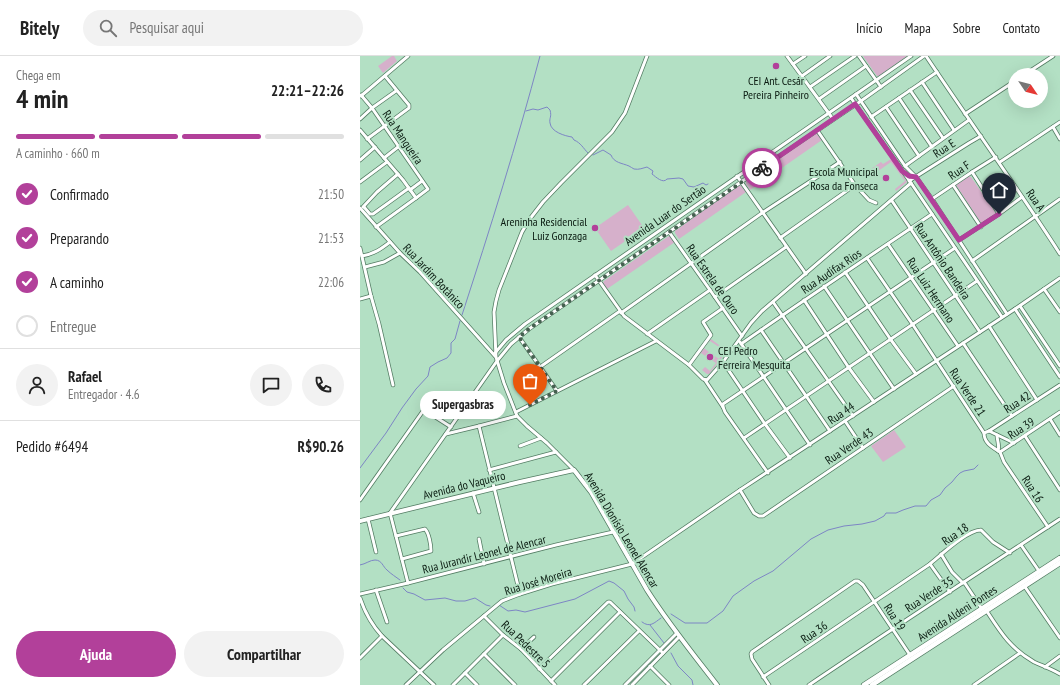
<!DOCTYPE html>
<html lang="pt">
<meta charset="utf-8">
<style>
:root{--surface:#fff;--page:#f2f2f2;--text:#222;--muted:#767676;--line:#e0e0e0;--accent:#b2409a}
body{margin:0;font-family:"PT Sans Narrow",sans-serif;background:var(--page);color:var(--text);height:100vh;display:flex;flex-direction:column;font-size:15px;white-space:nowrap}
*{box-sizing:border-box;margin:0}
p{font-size:13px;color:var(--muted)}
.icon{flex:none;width:22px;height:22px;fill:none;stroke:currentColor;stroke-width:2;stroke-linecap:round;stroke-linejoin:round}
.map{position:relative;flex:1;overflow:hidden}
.panel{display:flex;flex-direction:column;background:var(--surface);width:360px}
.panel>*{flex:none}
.needle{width:26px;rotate:125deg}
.fabs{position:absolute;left:648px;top:12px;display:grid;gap:8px}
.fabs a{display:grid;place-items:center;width:40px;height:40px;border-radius:50%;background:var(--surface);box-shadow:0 4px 16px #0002;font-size:20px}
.pin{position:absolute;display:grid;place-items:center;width:34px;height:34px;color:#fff;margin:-41px -17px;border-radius:50% 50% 50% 0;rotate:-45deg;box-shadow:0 0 4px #0007}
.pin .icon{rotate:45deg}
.courier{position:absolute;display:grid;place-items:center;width:40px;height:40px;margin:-20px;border:3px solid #b2409a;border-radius:50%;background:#fff;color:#222;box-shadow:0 1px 5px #0007}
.bubble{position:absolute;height:28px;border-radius:14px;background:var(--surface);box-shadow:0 4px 16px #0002;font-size:13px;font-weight:700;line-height:28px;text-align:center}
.head em{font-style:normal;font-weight:700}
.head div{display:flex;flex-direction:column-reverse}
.head{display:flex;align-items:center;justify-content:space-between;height:68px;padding:0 16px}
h1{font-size:26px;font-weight:700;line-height:30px}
.bar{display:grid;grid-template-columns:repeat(4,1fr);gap:6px 4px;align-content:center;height:48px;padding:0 16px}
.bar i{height:5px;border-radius:3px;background:var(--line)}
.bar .selected{background:var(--accent)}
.bar p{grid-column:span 4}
.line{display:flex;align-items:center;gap:10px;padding:0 16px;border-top:1px solid var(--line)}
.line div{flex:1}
.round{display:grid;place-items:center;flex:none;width:42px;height:42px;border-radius:21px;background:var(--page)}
ol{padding:0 16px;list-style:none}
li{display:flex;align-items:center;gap:12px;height:44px}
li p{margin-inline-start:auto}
li .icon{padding:4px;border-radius:50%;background:var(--accent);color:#fff;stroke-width:4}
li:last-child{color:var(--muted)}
li i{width:22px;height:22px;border:2px solid var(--line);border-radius:50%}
.cta{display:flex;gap:8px;margin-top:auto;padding:8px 16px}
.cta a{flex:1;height:46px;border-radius:24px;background:var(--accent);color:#fff;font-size:16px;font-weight:700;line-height:46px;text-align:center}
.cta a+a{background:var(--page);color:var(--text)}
header{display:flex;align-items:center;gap:24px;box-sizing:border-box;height:56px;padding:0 20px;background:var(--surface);border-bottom:1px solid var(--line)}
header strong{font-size:19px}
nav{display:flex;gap:22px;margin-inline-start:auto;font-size:14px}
.search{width:280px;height:36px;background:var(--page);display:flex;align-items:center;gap:10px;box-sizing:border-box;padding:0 14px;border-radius:22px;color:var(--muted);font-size:15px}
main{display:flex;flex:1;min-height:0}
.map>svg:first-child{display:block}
.green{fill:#d6b0cb}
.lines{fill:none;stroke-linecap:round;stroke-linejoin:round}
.stream{stroke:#7d86c4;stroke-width:1}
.minor-casing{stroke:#537c63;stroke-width:4.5}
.tertiary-casing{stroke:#537c63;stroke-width:5.5}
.secondary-casing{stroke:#537c63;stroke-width:6}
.minor{stroke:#fff;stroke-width:3}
.tertiary{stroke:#fff;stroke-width:4}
.secondary{stroke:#fff;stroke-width:4.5}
.done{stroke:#456050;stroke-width:4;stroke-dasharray:0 7.2}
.route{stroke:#b2409a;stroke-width:5}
.poi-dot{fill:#b2409a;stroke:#b3e0c4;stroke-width:1.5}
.labels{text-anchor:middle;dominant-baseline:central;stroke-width:4;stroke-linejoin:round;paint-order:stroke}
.poi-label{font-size:12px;fill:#0a1b11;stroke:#b3e0c4;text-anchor:end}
.street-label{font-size:12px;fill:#0a1b11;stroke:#b3e0c4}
</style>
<header>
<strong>Bitely</strong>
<div class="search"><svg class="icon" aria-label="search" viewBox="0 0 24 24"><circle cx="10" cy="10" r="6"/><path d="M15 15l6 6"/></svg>Pesquisar aqui</div>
<nav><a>Início</a><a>Mapa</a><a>Sobre</a><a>Contato</a></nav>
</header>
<main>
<section class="panel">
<div class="head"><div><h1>4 min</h1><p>Chega em</p></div><em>22:21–22:26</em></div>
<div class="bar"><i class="selected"></i><i class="selected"></i><i class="selected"></i><i></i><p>A caminho · 660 m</p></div>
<ol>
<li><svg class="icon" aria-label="check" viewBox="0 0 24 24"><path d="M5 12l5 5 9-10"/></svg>Confirmado<p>21:50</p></li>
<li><svg class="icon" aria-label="check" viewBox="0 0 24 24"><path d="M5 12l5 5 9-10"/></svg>Preparando<p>21:53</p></li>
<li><svg class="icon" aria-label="check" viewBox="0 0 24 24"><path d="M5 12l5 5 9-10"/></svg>A caminho<p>22:06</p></li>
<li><i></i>Entregue</li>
</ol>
<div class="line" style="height:72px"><a class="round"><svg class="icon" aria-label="person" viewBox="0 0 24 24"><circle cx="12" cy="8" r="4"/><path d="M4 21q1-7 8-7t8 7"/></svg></a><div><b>Rafael</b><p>Entregador · 4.6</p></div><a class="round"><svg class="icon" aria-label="chat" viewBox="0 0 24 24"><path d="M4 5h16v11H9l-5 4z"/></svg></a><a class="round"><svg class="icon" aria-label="phone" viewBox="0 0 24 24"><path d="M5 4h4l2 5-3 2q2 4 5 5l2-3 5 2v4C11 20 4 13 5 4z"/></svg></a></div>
<div class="line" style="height:52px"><div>Pedido #6494</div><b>R$90.26</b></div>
<div class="cta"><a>Ajuda</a><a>Compartilhar</a></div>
</section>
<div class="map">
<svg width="700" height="629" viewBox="0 0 700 629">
<rect width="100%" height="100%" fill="#b3e0c4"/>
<g class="green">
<polygon points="32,0 34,0 37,5 23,17 18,10"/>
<polygon points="503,0 547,0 519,20 517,20"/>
<polygon points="457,76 462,84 390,134 386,128 386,125"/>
<polygon points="531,103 547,126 536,135 535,133 545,125 531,106 514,118 511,113 521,106 523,108"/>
<polygon points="609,120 611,121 636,157 636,158 621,167 596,129"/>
<polygon points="379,129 381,130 386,136 319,183 315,177 315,175"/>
<polygon points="268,149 284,172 251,195 235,172"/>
<polygon points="309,180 310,180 315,186 247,233 243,227 244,225"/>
<polygon points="351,283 367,295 349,318 347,318 342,314 345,311 350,315 356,307 350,303 353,299 359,303 365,295 350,285 344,292 350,297 347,301 341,297 335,304"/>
<polygon points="534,374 546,391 523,406 511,390"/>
</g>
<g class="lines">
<g class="stream">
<path d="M166 55 173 53 178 54 187 51 190 54C192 61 189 62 190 67 191 76 205 80 212 81L214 84C221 87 223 92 228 97"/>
<path d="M233 99 243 94 251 99C254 107 262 107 269 110 271 111 272 112 274 113 279 114 283 112 287 111L293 115 292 118C296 121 303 128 307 123L319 122 323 123 328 130 334 131 343 127 346 129 348 128"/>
<path d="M102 259C130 173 157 87 180 0"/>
<polyline points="0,412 26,377 42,352 56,333 68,320 70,311 78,306 87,302 91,297 91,287 95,283 100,265"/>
<path d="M0 509C6 508 10 504 15 504 22 504 23 511 27 514 31 518 36 521 40 524"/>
<polyline points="43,532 47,536 54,538 65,544 85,542 96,545 105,545 115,542 126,549 130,550"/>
<polyline points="139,549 148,555 156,554 165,556 215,543 249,525 254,527 264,535 268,543 274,551 275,555"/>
<polyline points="311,558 325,567 347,567 363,555 373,540 394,525 413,515 451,483 468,474 484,470 502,468 515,465 524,460 526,457 536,457 543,454 555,450 566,450 571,444 580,439 585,432 592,426 596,421 600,417 604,415 614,413 618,409"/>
<path d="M282 566C290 572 294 567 301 562"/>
<polyline points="290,569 304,587"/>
<polyline points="311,597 318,610 332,624 333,629"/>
</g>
<defs>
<g id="minor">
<polyline points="427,0 473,63"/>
<polyline points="499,0 521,31"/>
<path d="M566 0C610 66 657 131 700 198"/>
<polyline points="433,8 445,0"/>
<polyline points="664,19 693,0"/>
<polyline points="442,20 470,0"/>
<polyline points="562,26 594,74"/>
<polyline points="450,31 495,0"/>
<polyline points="550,34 583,82"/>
<polyline points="496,38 545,110 556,121 572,143 647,258"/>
<polyline points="1,39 12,52 68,133 56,142 16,171"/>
<polyline points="1,40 48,0"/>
<polyline points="491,42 551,127 642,261"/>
<polyline points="539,42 572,91"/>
<polyline points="459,43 506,10"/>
<polyline points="526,51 559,100"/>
<polyline points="605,58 655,25"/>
<polyline points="511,61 577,16"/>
<polyline points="0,63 12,52 36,35"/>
<polyline points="693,71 700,83"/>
<polyline points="0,74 43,124 56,142"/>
<polyline points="457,74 495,129 509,144 516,147"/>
<polyline points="7,83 49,52 49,49 25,20"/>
<polyline points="24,102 38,91"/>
<polyline points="0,104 15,91"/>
<polyline points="640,106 700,66"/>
<polyline points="545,110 609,64"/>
<polyline points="612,116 639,158"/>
<polyline points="545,117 549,120 556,121"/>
<polyline points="377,120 446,218"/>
<polyline points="549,125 609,87 621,80"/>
<polyline points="0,126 27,106"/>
<polyline points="593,129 621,171"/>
<polyline points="50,134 62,125"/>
<polyline points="572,143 612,116 636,101"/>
<polyline points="532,145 620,276"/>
<polyline points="3,151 17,136 38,118"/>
<polyline points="4,151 10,158 13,158 49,132"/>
<polyline points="0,152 40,197 60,216 135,300"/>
<polyline points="309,176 350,234 382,280"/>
<polyline points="420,182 495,129"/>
<polyline points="599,184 639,158 662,141"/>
<polyline points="528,188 598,290"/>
<polyline points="0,192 11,240 19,268 33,329"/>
<path d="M2 200C14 198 21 193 30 186"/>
<path d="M507 202 553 269 624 377C624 387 632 391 640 396"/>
<polyline points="612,205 700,143"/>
<polyline points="5,211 24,206 40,197"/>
<polyline points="485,216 531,284 556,318"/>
<polyline points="235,219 264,260 329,309 343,323 347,324 363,306 391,267 402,255 551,127"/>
<polyline points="464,230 534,333"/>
<polyline points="684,233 700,256"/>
<polyline points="355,241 426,191"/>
<polyline points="0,243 11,240"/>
<polyline points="444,244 489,312 514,346"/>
<polyline points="413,246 493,360"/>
<polyline points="660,250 700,310"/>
<polyline points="655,253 700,321"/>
<polyline points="261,257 402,157 480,106"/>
<polyline points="629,270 677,344"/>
<polyline points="401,274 470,375"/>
<polyline points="287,278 350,234"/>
<polyline points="159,281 197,335"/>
<polyline points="380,286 450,389"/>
<polyline points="603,287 652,360"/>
<path d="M381 288C444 244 508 201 572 158"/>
<polyline points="135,297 146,284 165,268 551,0"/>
<polyline points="363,306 405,368 430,402"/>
<polyline points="329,309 351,279 343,266 363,252"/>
<polyline points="180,311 260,255"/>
<polyline points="345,324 363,351"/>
<polyline points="156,356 296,285"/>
<polyline points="690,363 700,379"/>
<polyline points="485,365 503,392"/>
<polyline points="119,370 160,538"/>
<polyline points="629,375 654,387"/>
<polyline points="624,377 629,375 652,360 700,329"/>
<polyline points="86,378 119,370 157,360"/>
<path d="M637 379C637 385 640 389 638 395"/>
<polyline points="665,380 700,434"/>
<polyline points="384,382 617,225"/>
<polyline points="160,390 181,382"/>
<polyline points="129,414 196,396"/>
<polyline points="214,414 187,387 167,370 157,360 144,327 136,301 134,256 136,245 139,234 162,176 169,164 183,146 201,127 252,76 265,57 287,0"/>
<polyline points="408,417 365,356 363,351 363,348 595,192"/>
<polyline points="380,434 394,457 399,460 403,460 594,330"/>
<polyline points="113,437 119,456"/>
<polyline points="0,444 63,355 66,355 91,371"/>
<polyline points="8,463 16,496"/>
<polyline points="688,471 644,406 640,396 700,356"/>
<path d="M36 480 65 473C69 477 71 489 71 495L42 503"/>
<polyline points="119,483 124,508"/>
<polyline points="661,489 679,515"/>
<polyline points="581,498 592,516 603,527"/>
<polyline points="570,508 590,536"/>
<polyline points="604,526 622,553"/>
<polyline points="48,527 30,457 137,305 151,288 169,273 381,126 501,45 564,0"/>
<polyline points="665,531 700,582"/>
<polyline points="16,534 27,566"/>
<polyline points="0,538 48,527 196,489 253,476"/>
<path d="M0 542C5 557 11 568 22 580L74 629"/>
<path d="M626 554C641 577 650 592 674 606 683 610 692 613 700 618"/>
<polyline points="124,560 143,579 161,593 195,629"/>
<polyline points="161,593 174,581"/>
<polyline points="124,598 155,629"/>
<polyline points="0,602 22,580"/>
<polyline points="290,610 309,629"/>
<polyline points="685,611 700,600"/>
<polyline points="179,613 248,546 250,546 303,597"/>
<polyline points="105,617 117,629"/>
<path d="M403 621 570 508C581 499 607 474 621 474L633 486 650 497"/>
<polyline points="191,625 260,556"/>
<polyline points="46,629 83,594 142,545 160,538 192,528 272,508 380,434 655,253 700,222"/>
<polyline points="93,629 143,579"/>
<polyline points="224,629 279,575"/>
<polyline points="265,629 317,577"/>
<polyline points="272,629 319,581"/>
<polyline points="409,629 392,603 391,598 392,596 495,525 498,525 503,529 550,599"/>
<path d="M449 629C532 573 616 518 700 463"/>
<polyline points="614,629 660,597"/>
</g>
<path id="tertiary" d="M0 465 160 426 214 414 224 427 231 436 287 534C308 567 333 598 357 629"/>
<g id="secondary">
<polyline points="504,629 700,502"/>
<polyline points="512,629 700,507"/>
</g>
</defs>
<use href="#minor" class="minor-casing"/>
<use href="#tertiary" class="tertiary-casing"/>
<use href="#secondary" class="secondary-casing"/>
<use href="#minor" class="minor"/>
<use href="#tertiary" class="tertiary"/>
<use href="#secondary" class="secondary"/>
</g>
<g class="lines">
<polyline class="done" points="170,349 197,335 159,281 169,273 402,112"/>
<polyline class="route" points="402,112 495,48 542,115 549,120 556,121 599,184 639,158"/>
</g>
<g class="poi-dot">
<circle cx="416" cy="10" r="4"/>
<circle cx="526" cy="122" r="4"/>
<circle cx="235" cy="172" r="4"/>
<circle cx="350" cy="301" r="4"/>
</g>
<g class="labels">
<g class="poi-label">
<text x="416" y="24" text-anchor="middle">CEI Ant. Cesár<tspan x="416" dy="14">Pereira Pinheiro</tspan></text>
<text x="518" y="115">Escola Municipal<tspan x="518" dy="14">Rosa da Fonseca</tspan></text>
<text x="227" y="165">Areninha Residencial<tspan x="227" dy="14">Luiz Gonzaga</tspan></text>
<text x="358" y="294" text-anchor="start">CEI Pedro<tspan x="358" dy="14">Ferreira Mesquita</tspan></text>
</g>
<g class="street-label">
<text transform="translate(43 81) rotate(56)">Rua Mangueira</text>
<text transform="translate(584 92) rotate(-33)">Rua E</text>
<text transform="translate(599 114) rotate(-34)">Rua F</text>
<text transform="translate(676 144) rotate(55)">Rua A</text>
<text transform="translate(305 159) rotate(-35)">Avenida Luar do Sertão</text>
<text transform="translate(583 205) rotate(56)">Rua Antônio Bandeira</text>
<text transform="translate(471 215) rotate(-34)">Rua Audifax Rios</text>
<text transform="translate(74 220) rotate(47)">Rua Jardim Botânico</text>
<text transform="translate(353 223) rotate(55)">Rua Estrela de Ouro</text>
<text transform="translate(571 234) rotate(56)">Rua Luiz Hermano</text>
<text transform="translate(608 336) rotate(56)">Rua Verde 21</text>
<text transform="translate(657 346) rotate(-33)">Rua 42</text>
<text transform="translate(481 357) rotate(-34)">Rua 44</text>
<text transform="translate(661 372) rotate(-33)">Rua 39</text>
<text transform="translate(489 390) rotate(-34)">Rua Verde 43</text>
<text transform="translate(104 429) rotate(-14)">Avenida do Vaqueiro</text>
<text transform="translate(673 433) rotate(57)">Rua 16</text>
<text transform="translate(262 474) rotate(59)">Avenida Dionísio Leonel Alencar</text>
<text transform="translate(595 478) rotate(-34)">Rua 18</text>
<text transform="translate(124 498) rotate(-14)">Rua Jurandir Leonel de Alencar</text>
<text transform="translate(178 525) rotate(-17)">Rua José Moreira</text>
<text transform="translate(569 538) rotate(-33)">Rua Verde 35</text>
<text transform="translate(597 557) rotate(-33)">Avenida Aldeni Pontes</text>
<text transform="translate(535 561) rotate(57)">Rua 19</text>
<text transform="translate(454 576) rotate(-34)">Rua 36</text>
<text transform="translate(166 588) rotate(44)">Rua Pedestre 5</text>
</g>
</g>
</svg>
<div class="fabs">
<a><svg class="needle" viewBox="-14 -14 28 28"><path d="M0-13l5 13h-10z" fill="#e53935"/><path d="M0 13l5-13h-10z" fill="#767676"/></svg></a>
</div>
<div class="pin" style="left:170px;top:349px;background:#ea580c"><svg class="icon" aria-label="bag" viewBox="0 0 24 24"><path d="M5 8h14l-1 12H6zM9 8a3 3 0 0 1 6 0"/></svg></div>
<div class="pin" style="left:639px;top:158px;background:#1f2937"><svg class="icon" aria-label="home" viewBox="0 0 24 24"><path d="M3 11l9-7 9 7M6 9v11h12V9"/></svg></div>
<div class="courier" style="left:402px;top:112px"><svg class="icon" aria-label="bike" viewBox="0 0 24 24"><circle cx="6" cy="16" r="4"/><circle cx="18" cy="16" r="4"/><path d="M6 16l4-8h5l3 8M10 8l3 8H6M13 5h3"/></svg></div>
<div class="bubble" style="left:60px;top:335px;width:86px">Supergasbras</div>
</div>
</main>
